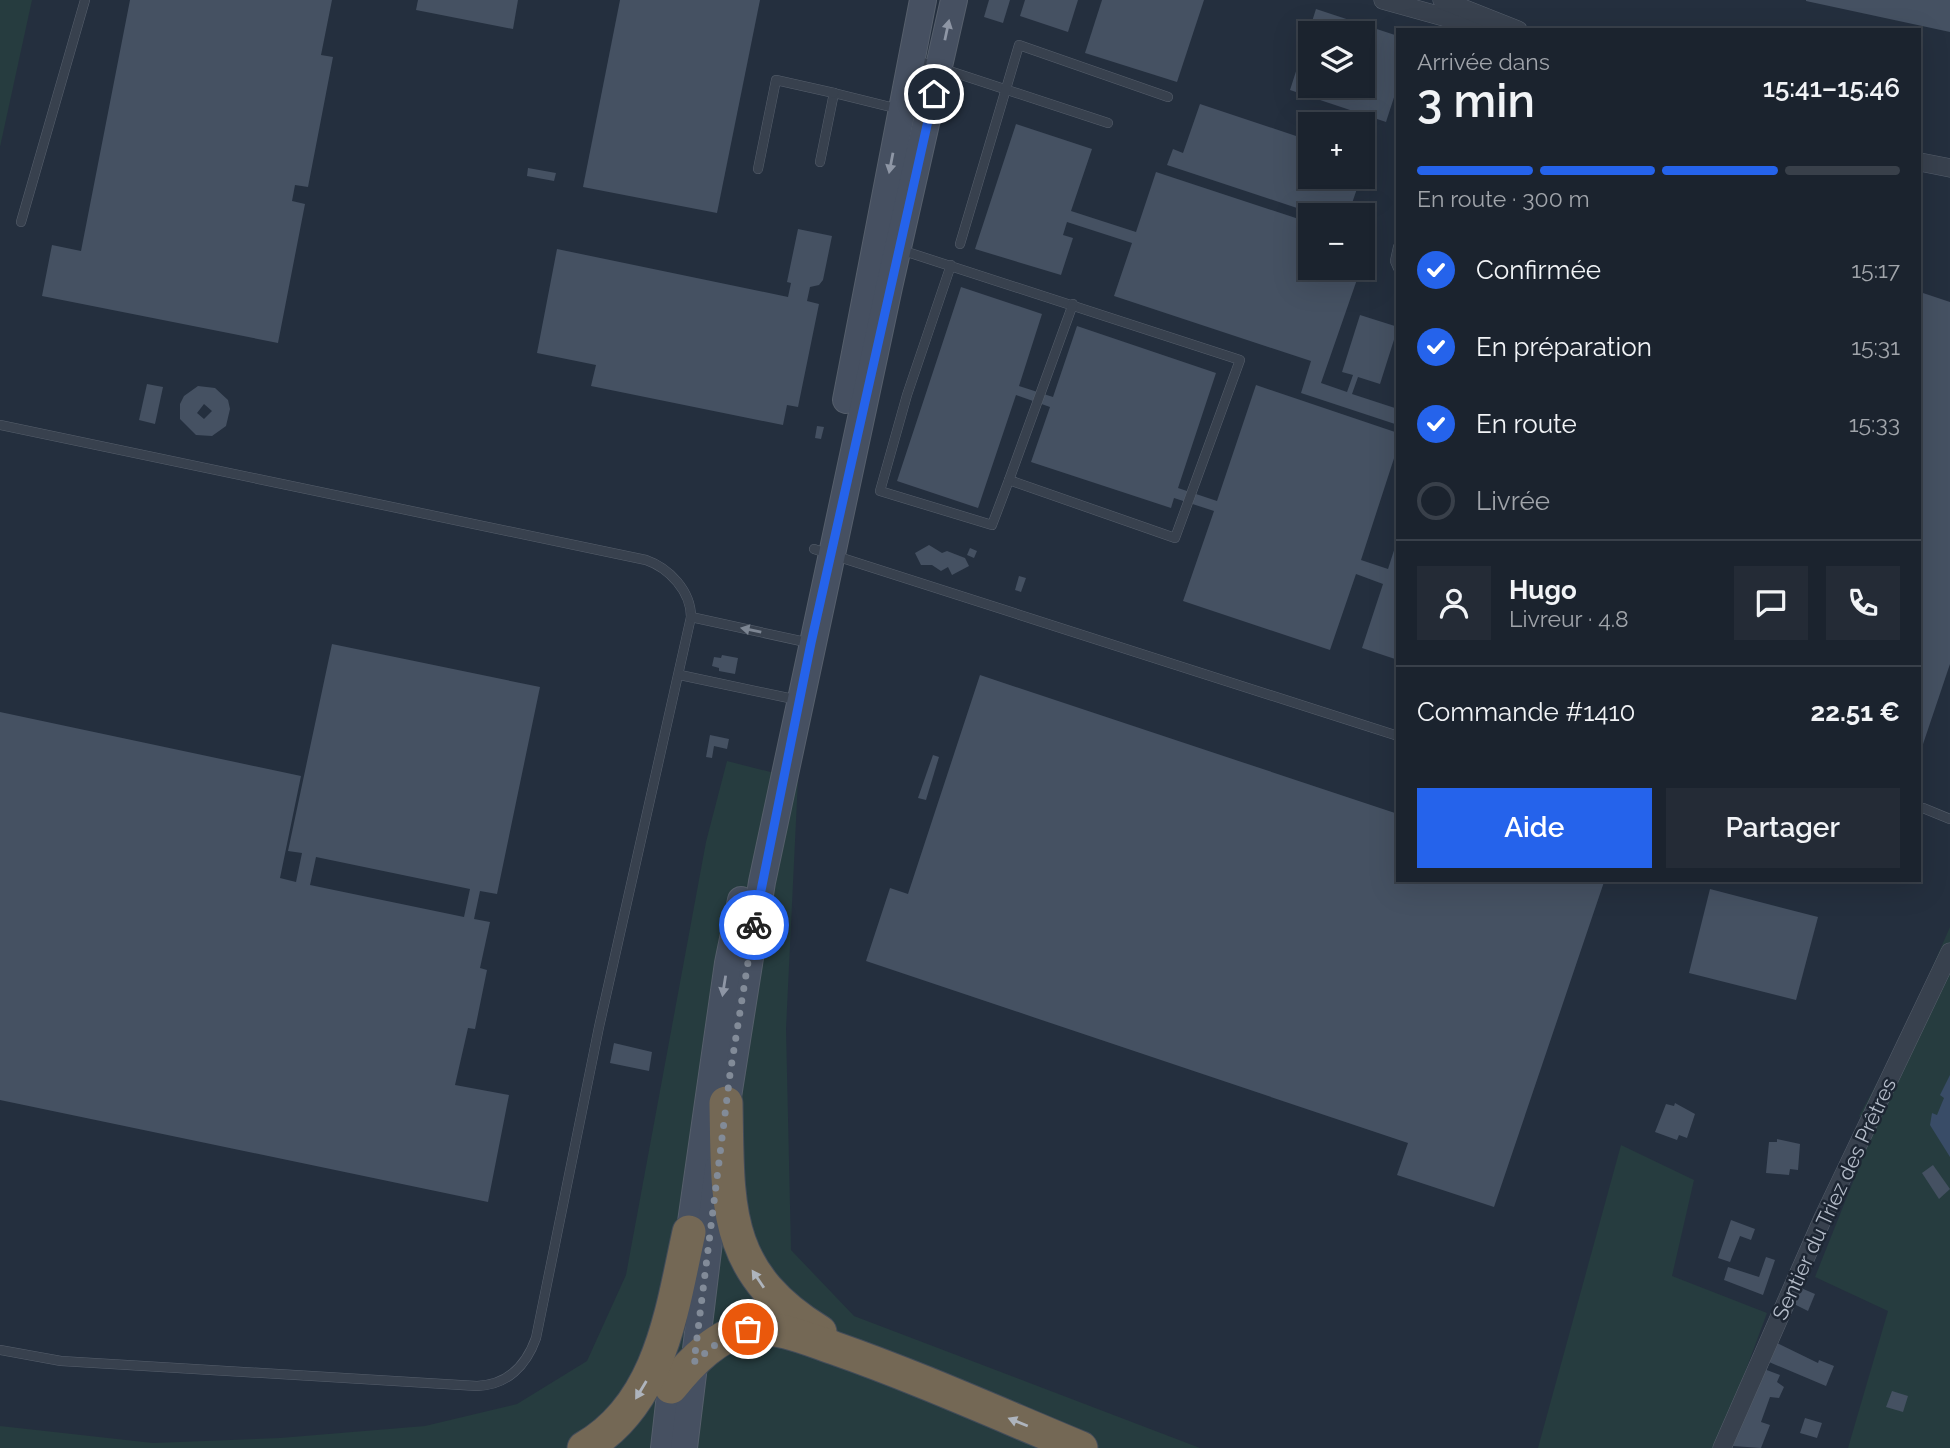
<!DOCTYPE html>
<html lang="fr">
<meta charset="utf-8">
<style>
:root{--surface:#1b232e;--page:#242b36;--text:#f1f3f6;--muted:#a0a4aa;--line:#39404a;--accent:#2563eb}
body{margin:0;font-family:Raleway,sans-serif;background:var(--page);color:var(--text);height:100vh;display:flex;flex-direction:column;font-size:26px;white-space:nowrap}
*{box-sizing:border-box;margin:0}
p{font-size:23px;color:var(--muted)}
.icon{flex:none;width:38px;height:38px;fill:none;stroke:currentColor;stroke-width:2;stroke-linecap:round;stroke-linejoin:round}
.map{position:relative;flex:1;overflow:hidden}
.side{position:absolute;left:1396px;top:28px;width:525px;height:854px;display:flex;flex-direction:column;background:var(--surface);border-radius:0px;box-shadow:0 7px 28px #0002,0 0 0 2px var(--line)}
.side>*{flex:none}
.buttons{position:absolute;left:1298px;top:21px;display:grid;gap:14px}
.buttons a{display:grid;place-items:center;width:77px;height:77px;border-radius:0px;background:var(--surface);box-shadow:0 7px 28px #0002,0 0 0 2px var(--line);font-size:35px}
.pin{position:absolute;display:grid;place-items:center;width:60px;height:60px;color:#fff;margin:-30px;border:4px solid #fff;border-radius:50%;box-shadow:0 2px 7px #0007}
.courier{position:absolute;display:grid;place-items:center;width:70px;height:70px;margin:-35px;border:5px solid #2563eb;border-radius:50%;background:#fff;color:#222;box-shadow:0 2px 9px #0007}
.headline em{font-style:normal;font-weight:600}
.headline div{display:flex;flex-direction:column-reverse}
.headline{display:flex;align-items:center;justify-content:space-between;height:119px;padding:0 21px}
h1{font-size:46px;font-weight:600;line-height:52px}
.bar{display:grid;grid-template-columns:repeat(4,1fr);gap:10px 7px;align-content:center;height:84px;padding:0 21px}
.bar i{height:9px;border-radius:5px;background:var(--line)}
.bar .on{background:var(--accent)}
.bar p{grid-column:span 4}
.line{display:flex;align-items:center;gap:18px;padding:0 21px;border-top:2px solid var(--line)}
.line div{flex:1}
.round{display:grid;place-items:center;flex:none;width:74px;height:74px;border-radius:0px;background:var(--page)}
ol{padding:0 21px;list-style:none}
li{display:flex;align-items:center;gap:21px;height:77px}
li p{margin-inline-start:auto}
li .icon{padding:7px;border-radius:50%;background:var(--accent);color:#fff;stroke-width:4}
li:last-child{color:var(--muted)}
li i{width:38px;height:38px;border:4px solid var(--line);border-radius:50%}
.action{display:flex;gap:14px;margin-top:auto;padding:14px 21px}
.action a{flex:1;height:80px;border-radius:0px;background:var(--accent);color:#fff;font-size:28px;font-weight:600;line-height:80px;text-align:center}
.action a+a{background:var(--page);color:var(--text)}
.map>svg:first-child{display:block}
.green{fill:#263c3f}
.water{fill:#394c67}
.building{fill:#455162;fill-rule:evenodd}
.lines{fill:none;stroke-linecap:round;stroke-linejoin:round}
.lane-casing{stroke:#565f6c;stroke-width:10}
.street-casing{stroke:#565f6c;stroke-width:19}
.secondary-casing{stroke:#565f6c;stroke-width:28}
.highway-casing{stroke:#434c59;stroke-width:35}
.lane{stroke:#38414e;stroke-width:9}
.street{stroke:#38414e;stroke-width:18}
.secondary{stroke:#465061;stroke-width:26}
.highway{stroke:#746855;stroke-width:33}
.oneway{fill:#8e96a5}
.oneway2{fill:#7c8592}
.oneway3{fill:#aeb4bd}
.done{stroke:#828b98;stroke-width:7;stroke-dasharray:0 12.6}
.route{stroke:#2563eb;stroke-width:9}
.labels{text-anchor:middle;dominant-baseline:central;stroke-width:5;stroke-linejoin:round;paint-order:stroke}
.street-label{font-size:21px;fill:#b4bcc9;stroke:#1d2633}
</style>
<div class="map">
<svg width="1950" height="1448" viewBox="0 0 1950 1448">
<rect width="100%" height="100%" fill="#242f3e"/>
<g class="green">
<polygon points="0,0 32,0 0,147"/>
<polygon points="727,761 798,779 786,1029 791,1250 854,1316 1200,1448 0,1448 0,1426 153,1443 280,1438 425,1426 517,1404 587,1361 626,1275 706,842"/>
<polygon points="1950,927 1950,1448 1848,1448 1888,1311 1815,1277 1876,1124 1859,1116 1900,1041"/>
<polygon points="1621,1145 1694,1180 1672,1276 1767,1313 1717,1448 1538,1448"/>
</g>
<polygon class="water" points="1950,1075 1950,1157 1930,1125 1932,1113 1937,1115 1944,1098 1940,1095"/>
<g class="building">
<polygon points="130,0 332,0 321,55 333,57 308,187 295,185 292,201 305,204 278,343 42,296 52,245 81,251"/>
<polygon points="418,0 518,0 513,29 416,10"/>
<polygon points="620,0 760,0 717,213 583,187"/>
<polygon points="989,0 1010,0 1003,23 984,17"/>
<polygon points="1025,0 1078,0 1068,32 1020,16"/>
<polygon points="1102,0 1204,0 1177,82 1085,53"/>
<polygon points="1950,0 1950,32 1806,1 1806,0"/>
<path d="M1316 9 1398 36V85L1386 122 1290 90ZM1311 33H1363V86H1311Z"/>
<polygon points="1200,104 1311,141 1311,177 1361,177 1348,215 1318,215 1167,165 1173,149 1183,153"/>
<polygon points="1016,124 1092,149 1071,211 1136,232 1156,172 1311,223 1311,268 1361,268 1321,383 1347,392 1353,375 1342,372 1360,315 1398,327 1380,384 1358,377 1352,394 1398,409 1398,425 1301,393 1311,361 1114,296 1132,243 1067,222 1063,235 1073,238 1061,275 975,249"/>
<polygon points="528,168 556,173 554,181 527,176"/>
<polygon points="798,229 832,236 823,280 819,285 810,287 807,301 819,304 798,407 787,405 783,425 591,386 596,365 537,353 557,249 788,297 791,283 787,282"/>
<polygon points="1363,240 1370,242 1364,260 1363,260"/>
<polygon points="961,287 1042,314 1019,386 1053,397 1077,326 1216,373 1178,488 1217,501 1256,385 1398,433 1398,446 1361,560 1388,569 1398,538 1398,660 1362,648 1383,584 1356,574 1330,650 1183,601 1214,511 1174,498 1171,508 1031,462 1050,407 1016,395 978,508 897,481"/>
<polygon points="1920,292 1950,302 1950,664 1920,753"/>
<polygon points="147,384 163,387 155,424 139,420"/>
<path d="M198 386 215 388 228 400 230 409 226 426 212 436 196 435 180 419V404L184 396ZM204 404 212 411 204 419 197 413Z"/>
<polygon points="817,426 824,427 821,439 815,438"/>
<polygon points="929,545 942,553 947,551 965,558 969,566 952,575 948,567 941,571 932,565 921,565 915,553"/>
<polygon points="970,548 977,551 974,558 967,555"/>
<polygon points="1019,576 1026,578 1021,592 1015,590"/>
<path d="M332 644 540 687 497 894 480 891 474 919 490 922 480 968 487 970 475 1029 468 1028 455 1085 509 1095 488 1202 0 1100V712L301 776 280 878 296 882 302 853 288 851ZM316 857 470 889 464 917 310 885Z"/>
<polygon points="722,655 738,658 735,674 719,671 719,668 712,666 714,657 721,658"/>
<polygon points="980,675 1398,814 1398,880 1604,882 1494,1207 1397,1175 1408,1143 866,961 890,888 908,894"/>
<polygon points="710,735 729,739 727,749 714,746 712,758 706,757"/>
<polygon points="933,755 939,757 926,800 918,798"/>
<polygon points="1710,889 1818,917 1796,1000 1689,973"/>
<polygon points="614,1043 652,1052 649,1071 610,1063"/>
<polygon points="1675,1103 1695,1114 1687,1138 1679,1135 1677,1140 1655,1132 1666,1104 1674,1106"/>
<polygon points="1777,1139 1800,1144 1798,1170 1790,1169 1789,1175 1766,1173 1769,1142 1777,1142"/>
<polygon points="1933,1165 1950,1189 1939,1199 1922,1173"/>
<polygon points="1731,1220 1755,1229 1751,1240 1740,1236 1730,1262 1718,1258"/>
<polygon points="1766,1257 1775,1260 1763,1295 1724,1280 1728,1267 1759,1277"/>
<polygon points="1801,1288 1815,1294 1808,1311 1794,1304"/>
<polygon points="1777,1343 1818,1363 1819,1360 1834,1366 1826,1386 1769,1362"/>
<polygon points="1764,1369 1780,1375 1777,1382 1784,1387 1779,1398 1770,1397 1761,1422 1770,1425 1761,1448 1733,1446"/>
<polygon points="1892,1391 1908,1396 1903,1412 1886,1407"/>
<polygon points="1805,1418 1822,1423 1817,1438 1800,1433"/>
</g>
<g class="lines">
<defs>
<g id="lane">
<polyline points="913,59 1108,123"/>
<polyline points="820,162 834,93 927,116"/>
<polyline points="758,169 776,80 834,93"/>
<polyline points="21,222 85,0"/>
<polyline points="960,244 1019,45 1168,97"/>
<polyline points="1398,247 1395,261 1398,268"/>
<polyline points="901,250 1240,360 1175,538 1009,480 992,525 880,491 907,395 951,265"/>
<path d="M0 425 646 560C669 568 691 591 691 617L599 1027 536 1338C526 1366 507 1385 477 1386L61 1361 0 1350"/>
<polyline points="1009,480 1073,304"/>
<polyline points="814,549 1398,736"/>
<polyline points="691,617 810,643"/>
<polyline points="680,675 798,700"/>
<polyline points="1923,808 1950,819"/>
</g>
<g id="street">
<polyline points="1383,0 1491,30"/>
<polyline points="1442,0 1518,30"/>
<polyline points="1920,162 1950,168"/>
<polyline points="1722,1448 1823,1218 1950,952"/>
</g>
<g id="secondary">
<polyline points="846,400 923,0"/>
<polyline points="724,1122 762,882 889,287 954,0"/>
<polyline points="687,1250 728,963 741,900"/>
<polyline points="664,1448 673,1368"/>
<polyline points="684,1448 718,1168"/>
</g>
<g id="highway">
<path d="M726 1103C728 1207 722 1272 820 1332"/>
<path d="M671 1387C691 1362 718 1333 751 1329 779 1326 808 1339 834 1348 917 1377 999 1414 1081 1448"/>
<path d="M584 1448C661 1404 672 1309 689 1232"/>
</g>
</defs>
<use href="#lane" class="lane-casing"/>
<use href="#street" class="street-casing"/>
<use href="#secondary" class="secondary-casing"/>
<use href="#highway" class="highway-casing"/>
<use href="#lane" class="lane"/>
<use href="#street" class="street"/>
<use href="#secondary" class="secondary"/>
<use href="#highway" class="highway"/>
</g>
<defs><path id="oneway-solid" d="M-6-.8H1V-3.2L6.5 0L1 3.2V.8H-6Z" transform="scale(1.75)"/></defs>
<g class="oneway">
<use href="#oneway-solid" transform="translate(947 30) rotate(-78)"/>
<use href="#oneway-solid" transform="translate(891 163) rotate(101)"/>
<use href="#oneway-solid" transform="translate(724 986) rotate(99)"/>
</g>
<use class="oneway2" href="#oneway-solid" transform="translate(751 630) rotate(-168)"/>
<g class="oneway3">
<use href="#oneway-solid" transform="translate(758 1279) rotate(-124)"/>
<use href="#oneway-solid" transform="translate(641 1390) rotate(121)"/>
<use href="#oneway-solid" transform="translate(1018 1422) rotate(-158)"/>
</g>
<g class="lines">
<polyline class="done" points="748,1329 724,1338 694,1362 730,1074 754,925"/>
<polyline class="route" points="754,925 811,643 934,94"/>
</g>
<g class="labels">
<g class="street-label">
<text transform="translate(1834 1199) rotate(-65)">Sentier du Triez des Prêtres</text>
</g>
</g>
</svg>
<div class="buttons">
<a><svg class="icon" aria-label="layers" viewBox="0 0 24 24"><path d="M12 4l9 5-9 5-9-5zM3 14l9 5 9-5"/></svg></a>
<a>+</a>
<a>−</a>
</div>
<div class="pin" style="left:748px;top:1329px;background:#ea580c"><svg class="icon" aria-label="bag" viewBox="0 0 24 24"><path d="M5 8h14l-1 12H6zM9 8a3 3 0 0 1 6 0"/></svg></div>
<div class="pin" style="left:934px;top:94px;background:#1f2937"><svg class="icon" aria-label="home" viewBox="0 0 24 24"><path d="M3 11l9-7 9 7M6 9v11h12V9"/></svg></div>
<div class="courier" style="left:754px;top:925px"><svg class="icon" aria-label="bike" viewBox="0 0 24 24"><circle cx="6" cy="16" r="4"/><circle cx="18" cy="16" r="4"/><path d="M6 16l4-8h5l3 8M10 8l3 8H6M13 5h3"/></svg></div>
<section class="side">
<div class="headline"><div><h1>3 min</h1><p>Arrivée dans</p></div><em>15:41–15:46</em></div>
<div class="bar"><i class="on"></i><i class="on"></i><i class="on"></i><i></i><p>En route · 300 m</p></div>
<ol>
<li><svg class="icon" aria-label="check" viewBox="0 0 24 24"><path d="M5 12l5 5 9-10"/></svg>Confirmée<p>15:17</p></li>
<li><svg class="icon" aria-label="check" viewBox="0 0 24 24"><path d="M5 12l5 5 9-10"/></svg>En préparation<p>15:31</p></li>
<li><svg class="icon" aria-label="check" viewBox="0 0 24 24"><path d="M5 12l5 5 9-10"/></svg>En route<p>15:33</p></li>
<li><i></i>Livrée</li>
</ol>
<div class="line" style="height:126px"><a class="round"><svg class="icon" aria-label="person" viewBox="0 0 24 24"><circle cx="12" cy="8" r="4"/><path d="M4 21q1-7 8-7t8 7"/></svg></a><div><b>Hugo</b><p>Livreur · 4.8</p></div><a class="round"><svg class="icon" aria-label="chat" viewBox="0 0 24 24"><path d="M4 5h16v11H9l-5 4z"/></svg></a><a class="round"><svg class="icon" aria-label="phone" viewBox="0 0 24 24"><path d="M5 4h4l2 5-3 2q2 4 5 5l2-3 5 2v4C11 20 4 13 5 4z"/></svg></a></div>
<div class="line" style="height:91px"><div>Commande #1410</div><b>22.51 €</b></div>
<div class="action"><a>Aide</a><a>Partager</a></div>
</section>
</div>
